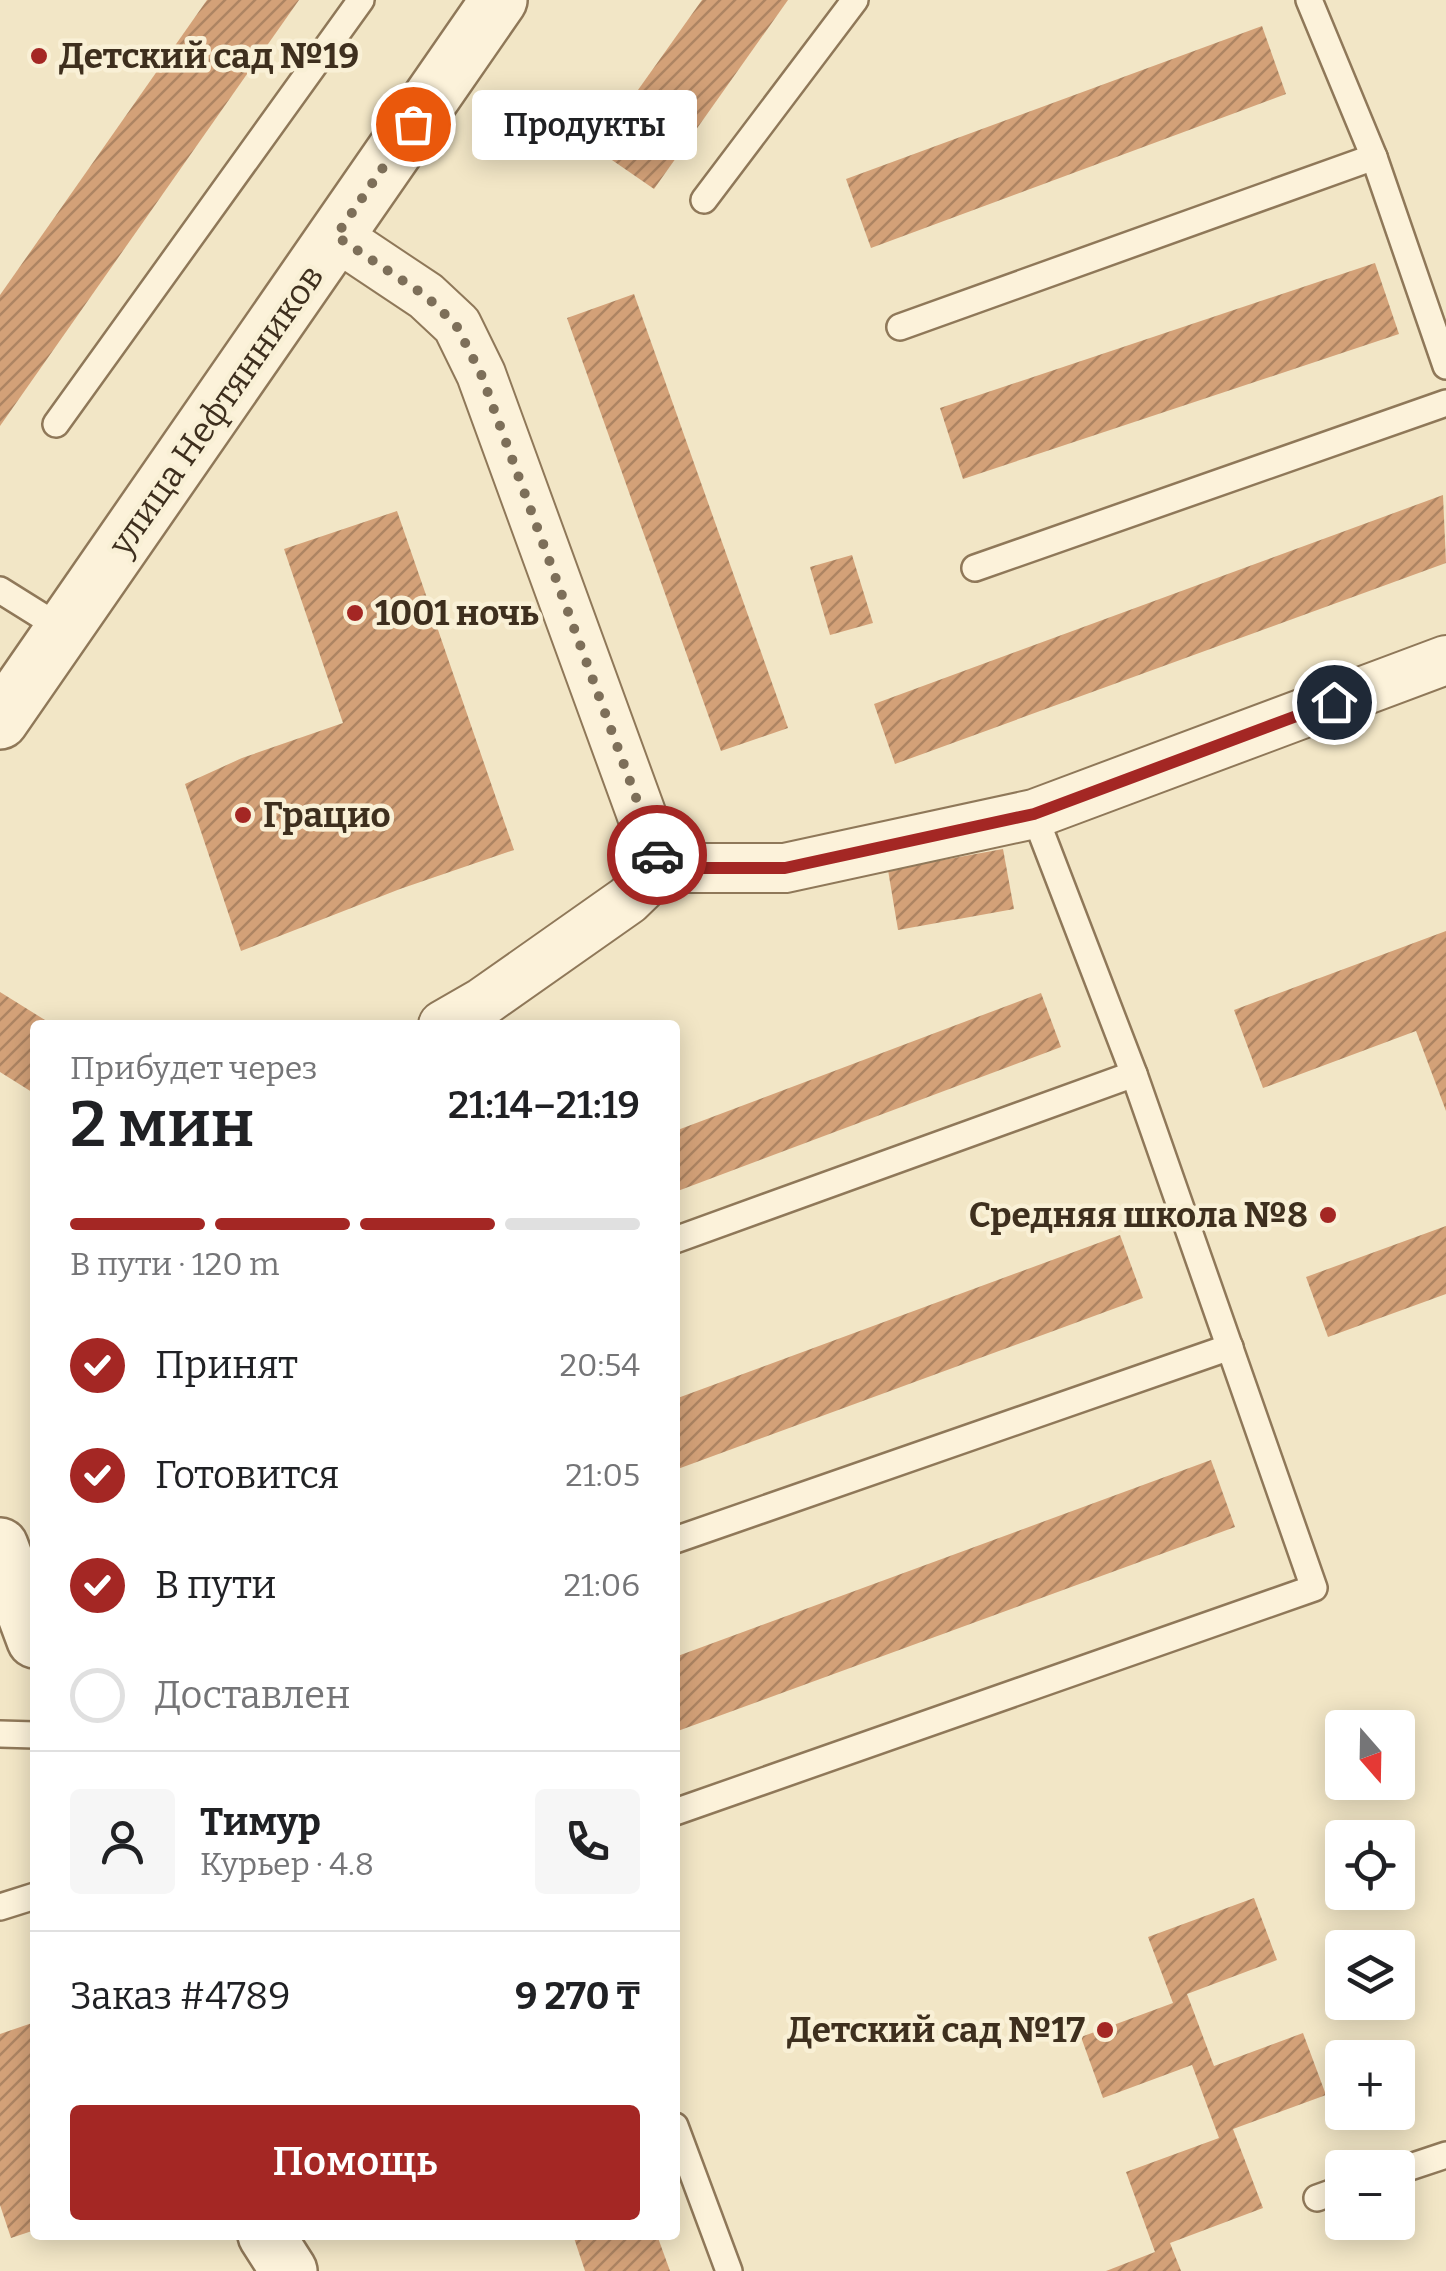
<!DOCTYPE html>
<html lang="ru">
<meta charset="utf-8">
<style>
:root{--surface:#fff;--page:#f6f6f6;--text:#202124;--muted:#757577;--line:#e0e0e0;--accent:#a42724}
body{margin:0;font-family:Bitter,serif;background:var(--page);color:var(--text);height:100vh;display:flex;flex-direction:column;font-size:38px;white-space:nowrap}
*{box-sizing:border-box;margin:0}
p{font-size:32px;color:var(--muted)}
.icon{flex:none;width:55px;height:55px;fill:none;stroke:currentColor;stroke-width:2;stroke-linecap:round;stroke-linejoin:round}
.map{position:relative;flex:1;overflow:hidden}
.panel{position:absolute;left:30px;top:1020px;width:650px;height:1220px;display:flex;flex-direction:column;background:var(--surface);border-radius:10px;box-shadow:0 5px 25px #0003}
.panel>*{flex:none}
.needle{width:65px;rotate:160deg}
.buttons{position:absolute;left:1325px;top:1710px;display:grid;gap:20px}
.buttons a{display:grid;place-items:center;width:90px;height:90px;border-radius:10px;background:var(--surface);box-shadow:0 5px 25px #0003;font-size:50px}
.pin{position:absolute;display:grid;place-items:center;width:85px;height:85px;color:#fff;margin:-42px;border:5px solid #fff;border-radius:50%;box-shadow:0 2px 10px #0007}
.courier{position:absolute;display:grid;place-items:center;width:100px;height:100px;margin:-50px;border:8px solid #a42724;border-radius:50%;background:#fff;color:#222;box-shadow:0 2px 12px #0007}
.bubble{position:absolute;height:70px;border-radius:10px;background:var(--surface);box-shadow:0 5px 25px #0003;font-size:32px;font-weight:600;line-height:70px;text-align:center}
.headline em{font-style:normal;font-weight:600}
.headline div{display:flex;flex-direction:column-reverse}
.headline{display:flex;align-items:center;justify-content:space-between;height:170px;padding:0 40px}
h1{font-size:65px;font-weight:600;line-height:75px}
.bar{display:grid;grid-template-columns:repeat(4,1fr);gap:15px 10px;align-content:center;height:120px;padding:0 40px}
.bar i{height:12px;border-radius:8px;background:var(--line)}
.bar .on{background:var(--accent)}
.bar p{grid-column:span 4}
.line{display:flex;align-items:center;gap:25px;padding:0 40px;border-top:2px solid var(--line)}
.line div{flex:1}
.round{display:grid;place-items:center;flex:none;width:105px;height:105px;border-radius:10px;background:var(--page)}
ol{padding:0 40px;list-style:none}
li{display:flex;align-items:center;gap:30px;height:110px}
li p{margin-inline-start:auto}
li .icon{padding:10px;border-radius:50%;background:var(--accent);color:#fff;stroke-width:4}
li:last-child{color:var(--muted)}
li i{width:55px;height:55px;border:5px solid var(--line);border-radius:50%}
.action{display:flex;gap:20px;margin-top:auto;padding:20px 40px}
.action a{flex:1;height:115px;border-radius:10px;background:var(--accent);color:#fff;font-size:40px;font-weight:600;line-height:115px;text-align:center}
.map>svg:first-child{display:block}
.building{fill:url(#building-hatch)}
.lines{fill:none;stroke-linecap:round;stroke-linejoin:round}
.service-casing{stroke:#8f7859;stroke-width:30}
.minor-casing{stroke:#8f7859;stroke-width:52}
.tertiary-casing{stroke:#8f7859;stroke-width:60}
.service{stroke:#fcf2da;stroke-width:25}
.minor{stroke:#fcf2da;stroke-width:48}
.tertiary{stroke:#fcf2da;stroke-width:55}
.done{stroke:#7d6f59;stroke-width:10;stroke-dasharray:0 18}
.route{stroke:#a42724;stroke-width:12}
.poi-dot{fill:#a42724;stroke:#f9f0d6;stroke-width:4}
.labels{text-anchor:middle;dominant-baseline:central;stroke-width:9;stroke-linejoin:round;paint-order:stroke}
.poi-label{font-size:35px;font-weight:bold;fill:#3e2f1e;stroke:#f9f0d6;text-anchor:start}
.street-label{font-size:35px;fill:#3e2f1e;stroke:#f9f0d6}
</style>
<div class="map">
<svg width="1446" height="2271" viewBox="0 0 1446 2271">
<defs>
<pattern id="building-hatch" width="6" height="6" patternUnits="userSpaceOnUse" patternTransform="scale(2.5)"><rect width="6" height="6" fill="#d3a178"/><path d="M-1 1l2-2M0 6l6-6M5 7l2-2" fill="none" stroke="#ad8462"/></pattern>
</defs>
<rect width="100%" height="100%" fill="#f2e6c6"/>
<g class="building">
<polygon points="207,0 299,0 0,426 0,295"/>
<polygon points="702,0 788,0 654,189 596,149"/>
<polygon points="1262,26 1286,94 871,248 846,179"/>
<polygon points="1375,263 1399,334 963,479 940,408"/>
<polygon points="634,294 788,728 721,751 567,318"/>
<polygon points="1443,495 1446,563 895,764 874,704"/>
<polygon points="397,511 514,850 400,889 241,951 185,784 242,758 343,723 284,549"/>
<polygon points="852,555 873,623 830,635 810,567"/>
<polygon points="1003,849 1014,909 898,930 888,870"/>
<polygon points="1446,931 1446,1111 1416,1031 1263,1088 1234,1010"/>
<polygon points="0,992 53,1025 35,1025 35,1094 0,1072"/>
<polygon points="1041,993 1061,1047 675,1192 675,1131"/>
<polygon points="1446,1226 1446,1294 1328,1337 1306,1277"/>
<polygon points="1120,1235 1143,1298 675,1470 675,1399"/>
<polygon points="1211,1460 1235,1527 675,1732 675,1657"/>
<polygon points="1254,1898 1277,1960 1187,1994 1214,2066 1303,2033 1326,2095 1233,2129 1263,2208 1170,2243 1181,2271 1106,2271 1155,2252 1126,2172 1219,2138 1192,2065 1103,2098 1081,2037 1173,2003 1148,1937"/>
<polygon points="35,2022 35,2230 11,2238 0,2205 0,2034"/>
<polygon points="573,2235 657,2235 670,2271 585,2271"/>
</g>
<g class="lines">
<defs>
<g id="service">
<polyline points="1309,0 1374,157 1446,366"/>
<polyline points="704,200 855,0"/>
<polyline points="900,327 1374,157"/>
<polyline points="56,424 361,0"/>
<polyline points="975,568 1446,403"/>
<polyline points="0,590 64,630"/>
<polyline points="675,1240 1134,1074"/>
<polyline points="675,1540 1230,1347"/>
<polyline points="0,1734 35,1735"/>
<polyline points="675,1812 1314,1588 1134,1074 1034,814"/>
<polyline points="0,1907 35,1896"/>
<polyline points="675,2126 729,2271"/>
<polyline points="1398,2171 1446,2155"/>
<polyline points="1317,2198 1342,2189"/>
</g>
<g id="minor">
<polyline points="336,236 426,296 457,325 481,374 661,868 628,900 483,1002 443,1025"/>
<polyline points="661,868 785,868 1034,814 1446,660"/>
</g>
<g id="tertiary">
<polyline points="0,721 499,0"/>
<polyline points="0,1546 35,1640"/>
<polyline points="266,2235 289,2271"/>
</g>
</defs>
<use href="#service" class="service-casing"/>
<use href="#minor" class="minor-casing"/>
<use href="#tertiary" class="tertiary-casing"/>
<use href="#service" class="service"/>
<use href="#minor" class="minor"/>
<use href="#tertiary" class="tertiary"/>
</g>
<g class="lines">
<polyline class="done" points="413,124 336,236 426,296 456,325 481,374 657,855"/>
<polyline class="route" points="657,855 662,868 785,868 1034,814 1334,702"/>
</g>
<g class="poi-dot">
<circle cx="39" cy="56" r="10"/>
<circle cx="355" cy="613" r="10"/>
<circle cx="243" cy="815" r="10"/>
<circle cx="1328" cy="1215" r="10"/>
<circle cx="1105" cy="2030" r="10"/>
</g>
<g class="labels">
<g class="poi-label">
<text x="59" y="56">Детский сад №19</text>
<text x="375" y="613">1001 ночь</text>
<text x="263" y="815">Грацио</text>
<text x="1308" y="1215" text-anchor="end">Средняя школа №8</text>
<text x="1085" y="2030" text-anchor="end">Детский сад №17</text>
</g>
<g class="street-label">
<text transform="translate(216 410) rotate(-55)">улица Нефтянников</text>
</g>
</g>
</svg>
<div class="buttons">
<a><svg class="needle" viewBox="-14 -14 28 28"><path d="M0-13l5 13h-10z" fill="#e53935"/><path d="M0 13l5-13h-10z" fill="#757577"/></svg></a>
<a><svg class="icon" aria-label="locate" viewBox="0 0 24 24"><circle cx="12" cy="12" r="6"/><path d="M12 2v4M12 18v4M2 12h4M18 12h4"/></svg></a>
<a><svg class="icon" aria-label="layers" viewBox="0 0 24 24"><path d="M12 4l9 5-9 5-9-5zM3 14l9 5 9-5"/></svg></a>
<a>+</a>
<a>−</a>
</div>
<div class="pin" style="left:413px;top:124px;background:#ea580c"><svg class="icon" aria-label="bag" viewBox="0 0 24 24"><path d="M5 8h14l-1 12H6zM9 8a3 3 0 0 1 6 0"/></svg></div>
<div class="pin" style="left:1334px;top:702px;background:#1f2937"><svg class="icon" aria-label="home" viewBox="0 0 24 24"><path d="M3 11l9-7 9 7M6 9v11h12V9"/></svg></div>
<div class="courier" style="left:657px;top:855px"><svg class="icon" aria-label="car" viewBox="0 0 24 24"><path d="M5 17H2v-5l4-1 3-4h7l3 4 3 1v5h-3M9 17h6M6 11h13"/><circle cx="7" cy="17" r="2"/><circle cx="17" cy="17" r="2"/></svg></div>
<div class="bubble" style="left:472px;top:90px;width:225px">Продукты</div>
<section class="panel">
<div class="headline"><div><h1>2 мин</h1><p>Прибудет через</p></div><em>21:14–21:19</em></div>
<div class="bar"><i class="on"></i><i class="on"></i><i class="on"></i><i></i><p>В пути · 120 m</p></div>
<ol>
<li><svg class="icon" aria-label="check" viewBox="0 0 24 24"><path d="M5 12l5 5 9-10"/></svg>Принят<p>20:54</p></li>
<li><svg class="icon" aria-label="check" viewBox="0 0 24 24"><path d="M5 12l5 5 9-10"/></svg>Готовится<p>21:05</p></li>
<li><svg class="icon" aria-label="check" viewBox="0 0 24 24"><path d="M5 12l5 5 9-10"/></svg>В пути<p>21:06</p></li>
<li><i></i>Доставлен</li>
</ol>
<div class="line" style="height:180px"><a class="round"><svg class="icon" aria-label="person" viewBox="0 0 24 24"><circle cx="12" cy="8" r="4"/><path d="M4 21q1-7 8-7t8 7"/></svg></a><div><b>Тимур</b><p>Курьер · 4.8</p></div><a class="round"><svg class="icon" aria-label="phone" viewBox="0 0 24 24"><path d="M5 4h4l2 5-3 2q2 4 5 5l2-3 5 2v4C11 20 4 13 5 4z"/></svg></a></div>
<div class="line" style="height:130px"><div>Заказ #4789</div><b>9 270 ₸</b></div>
<div class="action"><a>Помощь</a></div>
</section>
</div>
